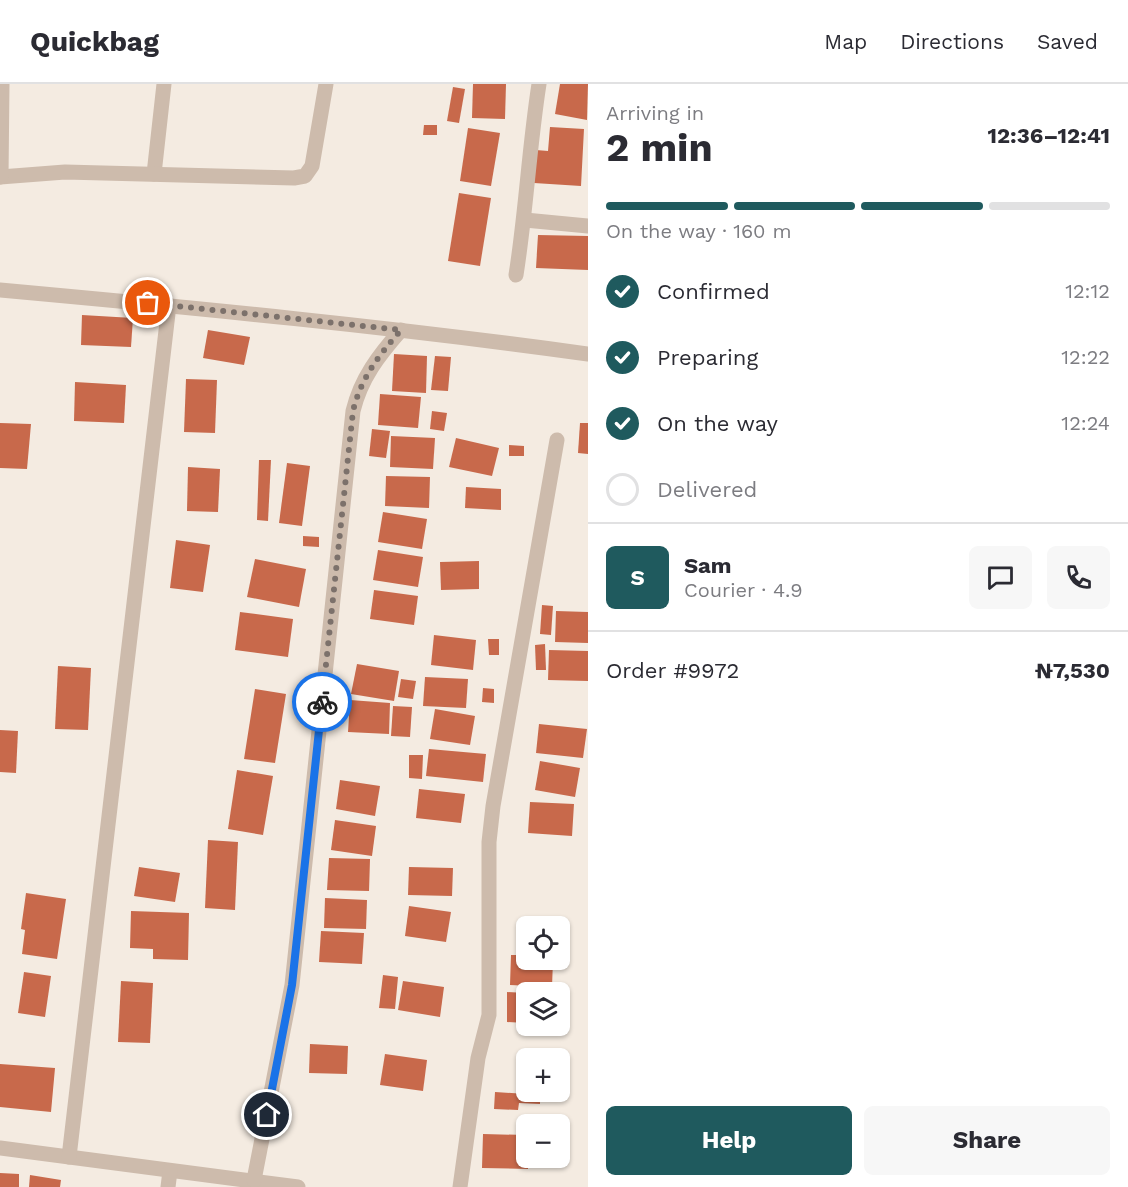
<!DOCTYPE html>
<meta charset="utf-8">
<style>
:root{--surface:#fff;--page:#f7f7f7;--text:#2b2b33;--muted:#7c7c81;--line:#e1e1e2;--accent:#1f5a5e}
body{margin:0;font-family:"Work Sans",sans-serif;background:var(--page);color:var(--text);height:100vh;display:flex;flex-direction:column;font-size:22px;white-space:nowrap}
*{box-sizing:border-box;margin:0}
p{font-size:20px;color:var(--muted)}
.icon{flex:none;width:33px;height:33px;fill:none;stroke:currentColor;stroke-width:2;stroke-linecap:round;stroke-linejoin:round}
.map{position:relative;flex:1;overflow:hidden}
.sheet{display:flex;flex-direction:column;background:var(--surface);width:540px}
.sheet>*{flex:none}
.fabs{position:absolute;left:516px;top:832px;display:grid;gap:12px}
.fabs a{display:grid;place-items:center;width:54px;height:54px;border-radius:9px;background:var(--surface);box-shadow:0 2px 4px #0004;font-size:30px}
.pin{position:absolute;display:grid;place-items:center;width:51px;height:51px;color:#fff;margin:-26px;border:3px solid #fff;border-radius:50%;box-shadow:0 2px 6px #0007}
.courier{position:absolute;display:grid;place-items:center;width:60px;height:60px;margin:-30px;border:4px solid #1a73e8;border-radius:50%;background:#fff;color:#222;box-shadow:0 2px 8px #0007}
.overview em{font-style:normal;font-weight:700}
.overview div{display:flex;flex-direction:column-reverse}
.overview{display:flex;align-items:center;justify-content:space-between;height:102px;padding:0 18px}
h1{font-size:39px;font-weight:700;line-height:45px}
.bar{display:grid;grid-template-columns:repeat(4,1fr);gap:9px 6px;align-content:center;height:72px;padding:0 18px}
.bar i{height:8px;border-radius:4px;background:var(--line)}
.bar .selected{background:var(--accent)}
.bar p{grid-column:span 4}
.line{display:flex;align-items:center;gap:15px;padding:0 18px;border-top:2px solid var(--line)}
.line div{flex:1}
.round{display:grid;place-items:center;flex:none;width:63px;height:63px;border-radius:9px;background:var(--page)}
ol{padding:0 18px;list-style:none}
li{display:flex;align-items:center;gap:18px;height:66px}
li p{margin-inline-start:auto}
li .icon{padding:6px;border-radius:50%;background:var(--accent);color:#fff;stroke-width:4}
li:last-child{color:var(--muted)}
li i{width:33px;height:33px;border:3px solid var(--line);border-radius:50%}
.button{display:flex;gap:12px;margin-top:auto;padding:12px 18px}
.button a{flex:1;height:69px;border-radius:9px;background:var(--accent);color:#fff;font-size:24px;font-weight:700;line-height:69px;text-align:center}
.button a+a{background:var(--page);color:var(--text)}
header{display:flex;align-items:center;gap:36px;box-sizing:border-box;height:84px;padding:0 30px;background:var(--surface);border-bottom:2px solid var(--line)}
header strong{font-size:28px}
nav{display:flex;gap:33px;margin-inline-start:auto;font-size:21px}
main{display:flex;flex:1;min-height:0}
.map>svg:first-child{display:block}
.building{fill:#c8694b}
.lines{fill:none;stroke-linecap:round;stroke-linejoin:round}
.street{stroke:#cdbbac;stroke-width:15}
.done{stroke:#7c716b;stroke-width:6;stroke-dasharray:0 10.8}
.route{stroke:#1a73e8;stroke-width:8}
</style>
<header>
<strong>Quickbag</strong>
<nav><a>Map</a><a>Directions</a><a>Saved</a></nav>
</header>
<main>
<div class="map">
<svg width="588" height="1103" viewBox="0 0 588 1103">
<rect width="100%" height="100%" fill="#f4ebe1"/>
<g class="building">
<polygon points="473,0 506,0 505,35 472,34"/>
<polygon points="560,0 588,0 587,36 555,30"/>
<polygon points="453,3 465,5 459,39 447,37"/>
<polygon points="424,41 437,41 437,51 423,51"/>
<polygon points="550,43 584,45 581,102 534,99 536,66 548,67"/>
<polygon points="468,44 500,49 491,102 460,97"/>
<polygon points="459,109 491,114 480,182 448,177"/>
<polygon points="538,151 588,152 588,186 536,184"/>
<polygon points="82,231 133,234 131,263 81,261"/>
<polygon points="208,246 250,253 244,281 203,274"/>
<polygon points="394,270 427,272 426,309 392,307"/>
<polygon points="435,272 451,273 448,307 431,306"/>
<polygon points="186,295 217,296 215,349 184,348"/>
<polygon points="75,298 126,301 124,339 74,337"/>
<polygon points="380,310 421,313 418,344 378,341"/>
<polygon points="432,327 447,329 444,347 430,345"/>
<polygon points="0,339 31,340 27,385 0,384"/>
<polygon points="580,339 588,339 588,370 578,369"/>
<polygon points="372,345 390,347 386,374 369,372"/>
<polygon points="391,352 435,354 433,385 390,383"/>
<polygon points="456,354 499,364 492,392 449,383"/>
<polygon points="509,361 524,362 524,372 509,372"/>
<polygon points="259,376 271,376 268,437 257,436"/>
<polygon points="287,379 310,382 302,442 279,439"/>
<polygon points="188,383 220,385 218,428 187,427"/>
<polygon points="386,392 430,393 429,424 385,422"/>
<polygon points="466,403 501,405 501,426 465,424"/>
<polygon points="383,428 427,435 422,465 378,458"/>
<polygon points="303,452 319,453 319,463 303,462"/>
<polygon points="176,456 210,461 203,508 170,504"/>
<polygon points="378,466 423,473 418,503 373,496"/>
<polygon points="255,475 306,485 299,523 247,513"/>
<polygon points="479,477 479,505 441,506 440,478"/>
<polygon points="374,506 418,512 414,541 370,535"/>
<polygon points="542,521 553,522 551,551 540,550"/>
<polygon points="556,527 588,528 588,559 555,558"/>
<polygon points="240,528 293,535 288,573 235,566"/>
<polygon points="434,551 476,556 473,586 431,581"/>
<polygon points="488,555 499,555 499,571 489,571"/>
<polygon points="545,560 546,586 536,586 535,561"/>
<polygon points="549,566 588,567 588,597 548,596"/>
<polygon points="357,580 399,587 394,617 351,610"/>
<polygon points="58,582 91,584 88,646 55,645"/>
<polygon points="425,593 468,595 466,624 423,622"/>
<polygon points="401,595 416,597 413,615 398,613"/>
<polygon points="483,604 494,605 494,619 482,618"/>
<polygon points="255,605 286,610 275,679 244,675"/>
<polygon points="350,616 390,619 389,650 348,648"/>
<polygon points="393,622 412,623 410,653 391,652"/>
<polygon points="435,625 475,632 470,661 430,655"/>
<polygon points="539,640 587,645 583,674 536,669"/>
<polygon points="0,646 18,647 16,689 0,688"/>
<polygon points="429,665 486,670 483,698 426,692"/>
<polygon points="409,671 423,671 422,695 409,694"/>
<polygon points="540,677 580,684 575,713 535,706"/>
<polygon points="237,686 273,692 263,751 228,745"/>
<polygon points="340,696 380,702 375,732 336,725"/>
<polygon points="419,705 465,710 461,739 416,734"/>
<polygon points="530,718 574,720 572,752 528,749"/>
<polygon points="335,736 376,742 372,772 331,766"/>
<polygon points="208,756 238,758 235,826 205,824"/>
<polygon points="329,774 370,775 369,807 327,806"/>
<polygon points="139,783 180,789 175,818 134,812"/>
<polygon points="409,783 453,784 452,812 408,811"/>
<polygon points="26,809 66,815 57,875 22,870 25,846 21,845"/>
<polygon points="325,814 367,816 366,845 324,844"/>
<polygon points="409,822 451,828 446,858 405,852"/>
<polygon points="131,827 189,829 188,876 153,875 153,865 130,864"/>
<polygon points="321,847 364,849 362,880 319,878"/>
<polygon points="511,871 526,871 526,876 553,876 552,903 510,901"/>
<polygon points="24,888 51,892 45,933 18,929"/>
<polygon points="383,891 398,893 395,925 379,924"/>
<polygon points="121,897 153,899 150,959 118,958"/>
<polygon points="403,897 444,903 440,933 398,926"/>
<polygon points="507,908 526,909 526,939 507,938"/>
<polygon points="310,960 348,962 347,990 309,989"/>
<polygon points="385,970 427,976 423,1007 380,1001"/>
<polygon points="0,980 55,984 51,1028 0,1023"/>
<polygon points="495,1008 540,1011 540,1020 519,1019 518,1026 494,1025"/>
<polygon points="483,1050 526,1051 528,1085 482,1084"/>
<polygon points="0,1089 19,1090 19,1103 0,1103"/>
<polygon points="30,1091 61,1096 60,1103 29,1103"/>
</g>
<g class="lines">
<g class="street">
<polyline points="154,90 164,0"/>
<polyline points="0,93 65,88 294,94 305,92 312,82 326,0"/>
<polyline points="1,93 2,0"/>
<polyline points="525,136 588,142"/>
<path d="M516 191C526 128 529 64 539 0"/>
<path d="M0 206C197 224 393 243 588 270"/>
<polyline points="0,1064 298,1103"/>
<polyline points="69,1073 169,221"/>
<path d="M254 1096 292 901 353 327C361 294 379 271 401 246"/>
<polyline points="168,1103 170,1087"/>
<polyline points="460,1103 478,974 489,931 489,758 493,722 557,356"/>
</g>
</g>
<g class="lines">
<path class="done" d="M148 219 401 246C379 271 361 294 353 327L322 618"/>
<polyline class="route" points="267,1031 292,901 322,618"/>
</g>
</svg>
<div class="fabs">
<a><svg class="icon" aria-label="locate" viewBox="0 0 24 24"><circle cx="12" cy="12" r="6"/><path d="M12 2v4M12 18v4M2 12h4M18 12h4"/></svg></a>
<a><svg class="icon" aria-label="layers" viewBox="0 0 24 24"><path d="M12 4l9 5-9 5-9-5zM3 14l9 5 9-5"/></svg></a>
<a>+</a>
<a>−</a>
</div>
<div class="pin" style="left:148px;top:219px;background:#ea580c"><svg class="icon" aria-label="bag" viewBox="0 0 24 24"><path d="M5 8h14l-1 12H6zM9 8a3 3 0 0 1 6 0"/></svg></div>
<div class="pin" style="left:267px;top:1031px;background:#1f2937"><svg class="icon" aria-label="home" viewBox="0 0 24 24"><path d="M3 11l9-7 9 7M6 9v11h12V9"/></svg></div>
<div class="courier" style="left:322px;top:618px"><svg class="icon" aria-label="bike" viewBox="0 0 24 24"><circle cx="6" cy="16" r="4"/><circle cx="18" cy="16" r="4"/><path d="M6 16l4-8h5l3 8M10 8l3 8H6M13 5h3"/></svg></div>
</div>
<section class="sheet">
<div class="overview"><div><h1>2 min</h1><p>Arriving in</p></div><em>12:36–12:41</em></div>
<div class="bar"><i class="selected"></i><i class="selected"></i><i class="selected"></i><i></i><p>On the way · 160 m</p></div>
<ol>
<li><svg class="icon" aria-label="check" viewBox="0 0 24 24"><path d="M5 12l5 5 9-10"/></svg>Confirmed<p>12:12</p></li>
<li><svg class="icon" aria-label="check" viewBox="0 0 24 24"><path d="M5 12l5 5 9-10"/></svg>Preparing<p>12:22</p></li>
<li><svg class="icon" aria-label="check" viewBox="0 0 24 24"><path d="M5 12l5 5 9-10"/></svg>On the way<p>12:24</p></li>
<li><i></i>Delivered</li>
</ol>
<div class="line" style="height:108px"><b class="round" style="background:var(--accent);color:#fff">S</b><div><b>Sam</b><p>Courier · 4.9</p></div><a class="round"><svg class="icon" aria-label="chat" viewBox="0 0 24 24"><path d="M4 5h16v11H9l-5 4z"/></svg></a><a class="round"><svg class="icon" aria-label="phone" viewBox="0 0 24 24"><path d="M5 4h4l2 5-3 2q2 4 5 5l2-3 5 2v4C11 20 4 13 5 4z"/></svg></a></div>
<div class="line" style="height:78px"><div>Order #9972</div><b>₦7,530</b></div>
<div class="button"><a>Help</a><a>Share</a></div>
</section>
</main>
